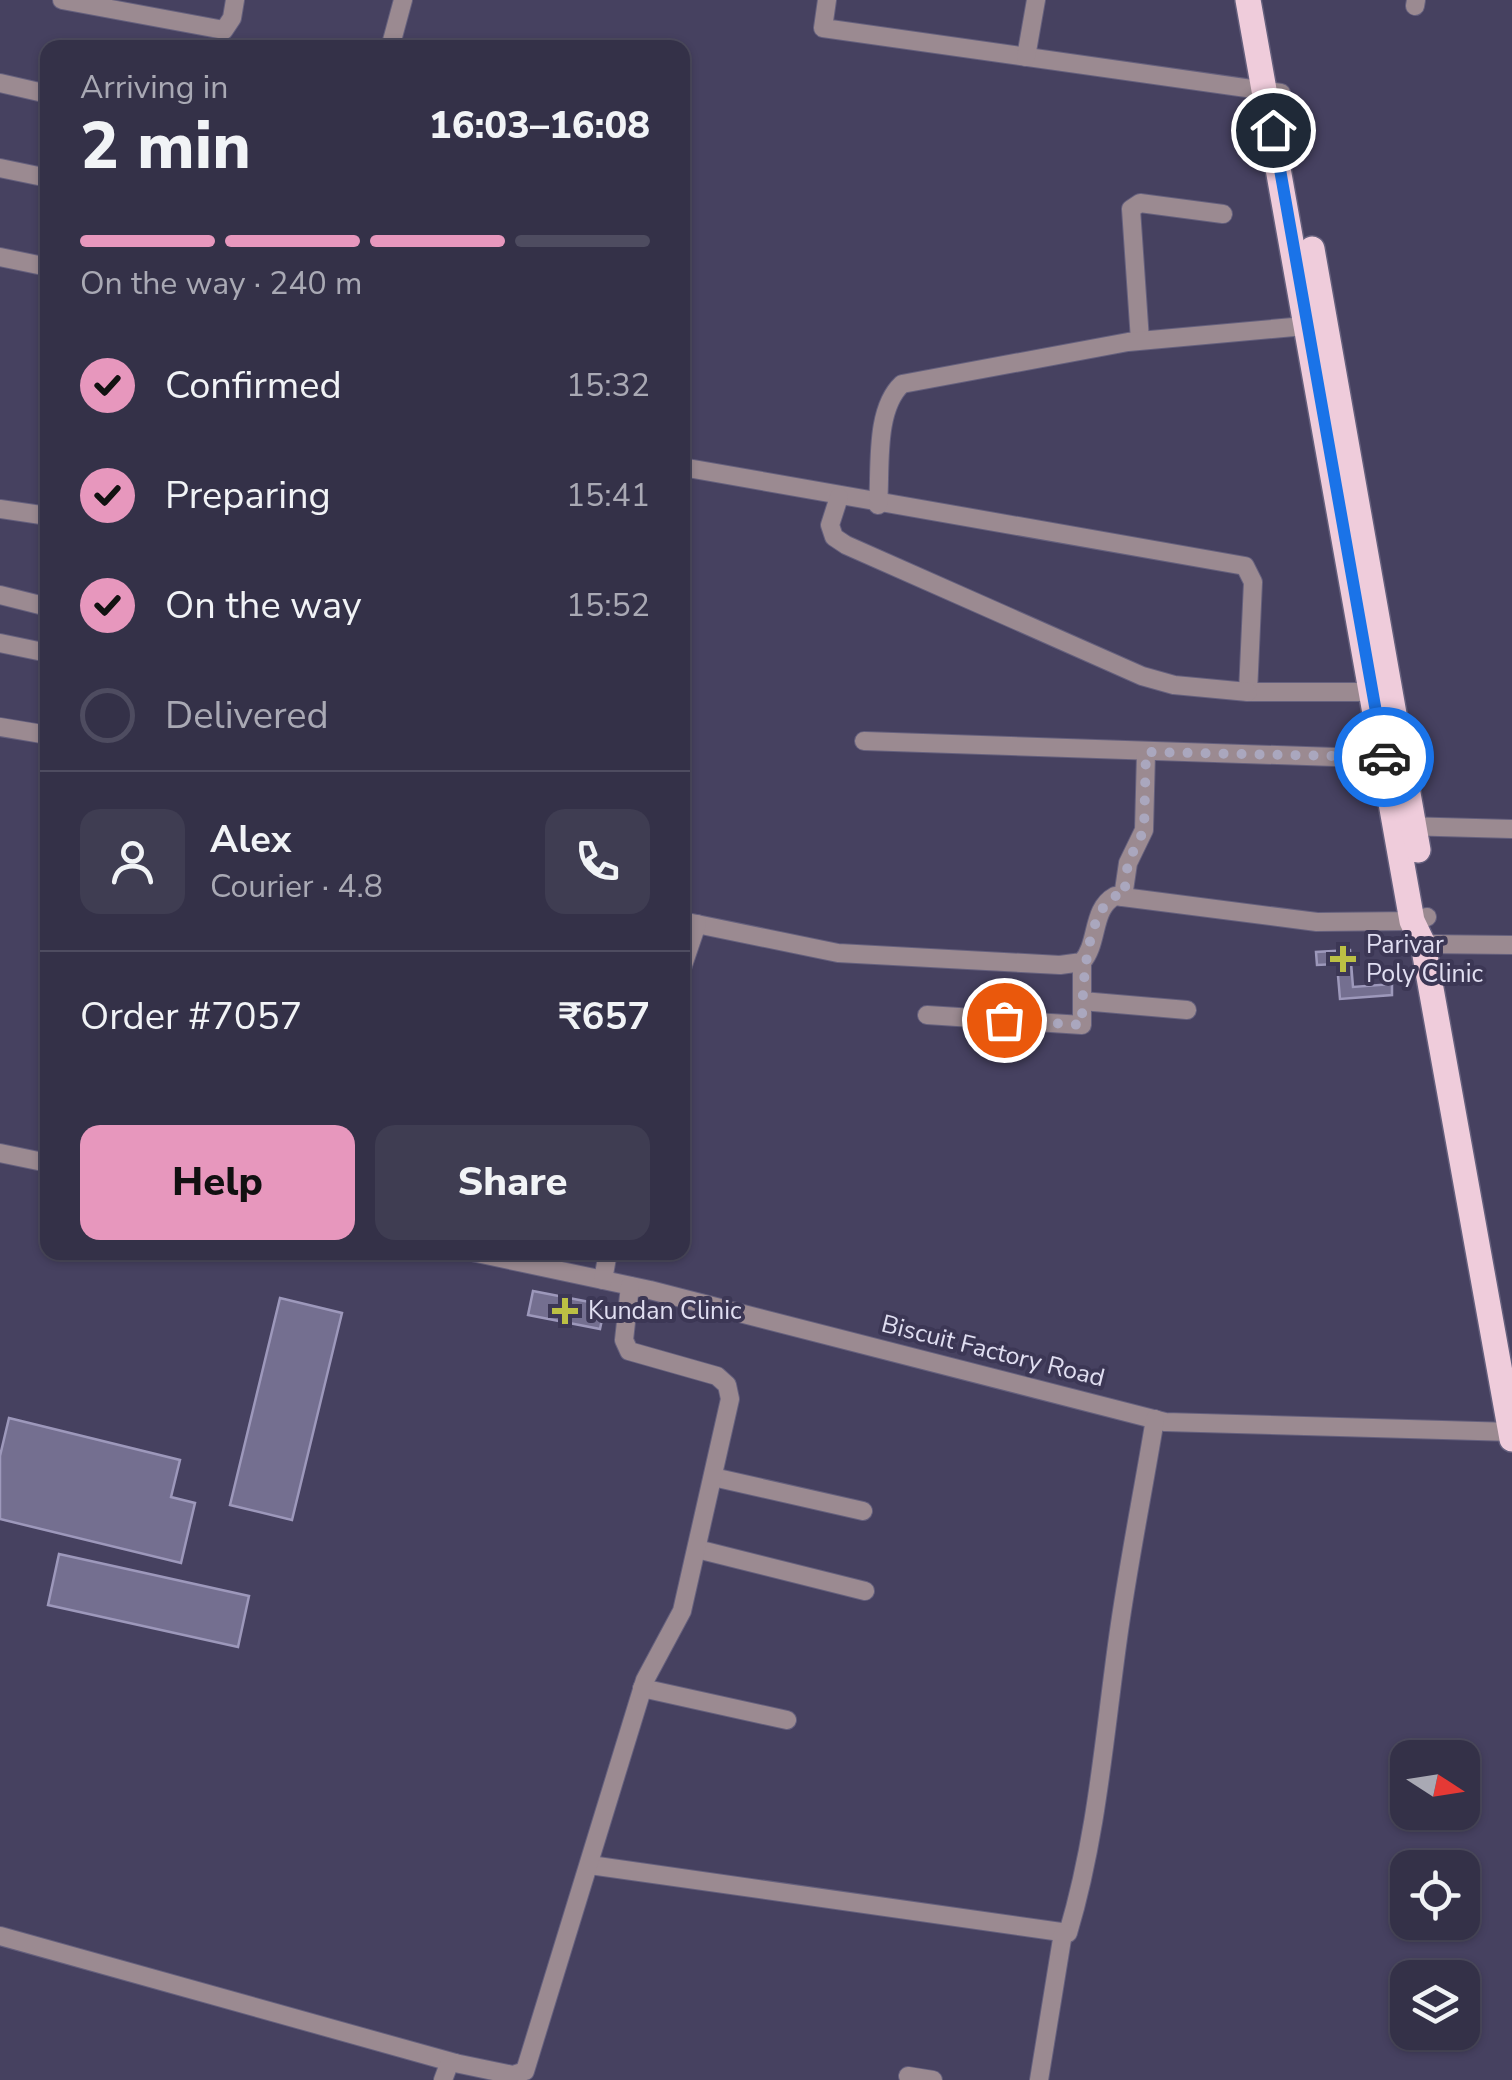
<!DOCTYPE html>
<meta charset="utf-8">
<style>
:root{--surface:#343148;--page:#3f3d52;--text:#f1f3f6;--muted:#a9a9b4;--line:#4e4c60;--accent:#e797bd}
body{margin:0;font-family:"Nunito Sans",sans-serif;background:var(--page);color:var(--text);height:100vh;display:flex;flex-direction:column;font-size:38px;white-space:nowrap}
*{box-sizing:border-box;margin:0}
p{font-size:32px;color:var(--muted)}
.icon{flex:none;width:55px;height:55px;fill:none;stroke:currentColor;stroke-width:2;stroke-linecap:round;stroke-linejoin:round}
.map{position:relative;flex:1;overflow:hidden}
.panel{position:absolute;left:40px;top:40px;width:650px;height:1220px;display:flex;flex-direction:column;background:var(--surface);border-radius:20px;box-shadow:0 2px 8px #0004,0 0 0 2px var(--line)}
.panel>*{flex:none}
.needle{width:65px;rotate:102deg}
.tools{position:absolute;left:1390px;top:1740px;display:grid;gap:20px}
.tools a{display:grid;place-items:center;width:90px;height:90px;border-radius:20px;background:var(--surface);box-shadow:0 2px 8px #0004,0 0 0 2px var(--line);font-size:50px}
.pin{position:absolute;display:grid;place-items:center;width:85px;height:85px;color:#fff;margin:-42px;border:5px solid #fff;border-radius:50%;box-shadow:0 2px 10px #0007}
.courier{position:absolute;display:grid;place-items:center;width:100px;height:100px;margin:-50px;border:8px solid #1a73e8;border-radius:50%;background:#fff;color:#222;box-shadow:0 2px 12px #0007}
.summary em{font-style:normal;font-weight:800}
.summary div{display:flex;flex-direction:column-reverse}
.summary{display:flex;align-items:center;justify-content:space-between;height:170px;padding:0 40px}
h1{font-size:65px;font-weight:800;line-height:75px}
.bar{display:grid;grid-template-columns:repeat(4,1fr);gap:15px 10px;align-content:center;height:120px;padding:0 40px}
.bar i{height:12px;border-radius:8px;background:var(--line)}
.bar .selected{background:var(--accent)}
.bar p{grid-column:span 4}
.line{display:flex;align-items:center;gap:25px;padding:0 40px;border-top:2px solid var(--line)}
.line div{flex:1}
.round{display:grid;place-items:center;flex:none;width:105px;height:105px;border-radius:20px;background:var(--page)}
ol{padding:0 40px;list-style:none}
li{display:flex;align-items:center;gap:30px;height:110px}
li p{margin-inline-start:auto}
li .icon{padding:10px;border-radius:50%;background:var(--accent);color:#111;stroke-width:4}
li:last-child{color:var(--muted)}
li i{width:55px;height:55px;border:5px solid var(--line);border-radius:50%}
.button{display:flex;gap:20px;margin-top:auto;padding:20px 40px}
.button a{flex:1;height:115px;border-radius:20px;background:var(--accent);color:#111;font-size:40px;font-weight:800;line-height:115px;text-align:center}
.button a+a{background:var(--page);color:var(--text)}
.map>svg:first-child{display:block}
.building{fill:#746f90;stroke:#9d98bb;stroke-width:2.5}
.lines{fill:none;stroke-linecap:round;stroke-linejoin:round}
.minor-casing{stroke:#65607d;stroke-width:20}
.major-casing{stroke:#65607d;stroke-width:28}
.minor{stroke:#9b8a91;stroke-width:18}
.major{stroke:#efccdb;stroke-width:25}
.done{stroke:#aaa7be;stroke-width:10;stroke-dasharray:0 18}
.route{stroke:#1a73e8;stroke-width:12}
.poi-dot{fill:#bcc044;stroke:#3c3755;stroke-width:4}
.labels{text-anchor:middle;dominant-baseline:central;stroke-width:8;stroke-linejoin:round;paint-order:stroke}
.poi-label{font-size:25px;fill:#e0def1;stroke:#3c3755;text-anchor:start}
.street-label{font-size:25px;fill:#e0def1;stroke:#3c3755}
</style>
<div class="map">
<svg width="1512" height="2080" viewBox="0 0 1512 2080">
<rect width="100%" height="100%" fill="#464160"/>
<g class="building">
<polygon points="1350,950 1353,987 1392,984 1392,995 1340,999 1337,964 1317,965 1316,952"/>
<polygon points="533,1291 605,1305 600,1329 528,1315"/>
<polygon points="280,1298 342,1313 292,1520 230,1505"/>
<polygon points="9,1418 180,1460 171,1497 195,1503 181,1563 0,1519 0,1456"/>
<polygon points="59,1554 249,1596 238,1647 48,1605"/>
</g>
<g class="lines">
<defs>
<g id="minor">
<polyline points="62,0 224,30 232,18 235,0"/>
<polyline points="827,0 823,28 1281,93"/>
<polyline points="1415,6 1416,0"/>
<polyline points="390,48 403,0"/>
<polyline points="1026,57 1036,0"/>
<polyline points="0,83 48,94"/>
<polyline points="0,168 48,178"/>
<polyline points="0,257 48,267"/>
<polyline points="1140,340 1131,209 1140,203 1223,214"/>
<polyline points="682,467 1245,566 1253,582 1248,692 1382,692"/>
<polyline points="839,497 830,525 834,537 846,545 1142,676 1174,685 1248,692"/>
<path d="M878 505C881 470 874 410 902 384L1128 342 1316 325"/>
<polyline points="0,509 48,516"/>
<polyline points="0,595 48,607"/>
<polyline points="0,643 48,653"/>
<polyline points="0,727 48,735"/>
<polyline points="864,741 1393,759"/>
<polyline points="1403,826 1512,829"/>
<polyline points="1123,897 1128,863 1144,830 1146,753"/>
<path d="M682 921 838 953 1060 965 1082 962C1099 943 1091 909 1115 896L1317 922 1412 921 1427 917"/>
<polyline points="1423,944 1512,945"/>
<polyline points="682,968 697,924"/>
<polyline points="1082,1001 1187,1010"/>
<polyline points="927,1015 1082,1025 1082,962"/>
<polyline points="0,1153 48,1163"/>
<polyline points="472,1252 650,1290 1165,1422 1512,1432"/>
<polyline points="603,1280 608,1252"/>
<polyline points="713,1477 863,1511"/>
<polyline points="697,1549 865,1591"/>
<polyline points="642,1688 787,1720"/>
<path d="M590 1865 1068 1933C1097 1836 1104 1738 1118 1638 1128 1565 1143 1492 1155 1419"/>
<polyline points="0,1936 455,2063"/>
<polyline points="908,2076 933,2080"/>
<polyline points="443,2080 449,2064 455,2063 513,2075 525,2071 645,1680 682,1611 730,1399 727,1385 717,1376 629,1351 624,1340 630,1286"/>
<polyline points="1039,2080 1063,1933"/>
</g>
<g id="major">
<polyline points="1248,0 1412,921 1423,944 1512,1439"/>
<polyline points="1312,249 1418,850"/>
</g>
</defs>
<use href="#minor" class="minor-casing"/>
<use href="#major" class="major-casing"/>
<use href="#minor" class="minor"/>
<use href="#major" class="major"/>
</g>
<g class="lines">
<path class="done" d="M1004 1020 1082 1025C1082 994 1085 913 1115 896H1124L1128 862 1144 830 1146 752 1384 757"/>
<polyline class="route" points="1273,130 1384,757"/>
</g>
<g class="poi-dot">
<path d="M1338 944h10v10h10v10h-10v10h-10v-10h-10v-10h10z"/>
<path d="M560 1296h10v10h10v10h-10v10h-10v-10h-10v-10h10z"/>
</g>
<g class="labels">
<g class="poi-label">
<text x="1366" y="945">Parivar<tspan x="1366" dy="29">Poly Clinic</tspan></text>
<text x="588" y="1311">Kundan Clinic</text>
</g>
<g class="street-label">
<text transform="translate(993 1351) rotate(14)">Biscuit Factory Road</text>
</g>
</g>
</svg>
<div class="tools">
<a><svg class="needle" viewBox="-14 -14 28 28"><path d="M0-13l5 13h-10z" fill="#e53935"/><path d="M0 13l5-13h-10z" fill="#a9a9b4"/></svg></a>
<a><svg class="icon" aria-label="locate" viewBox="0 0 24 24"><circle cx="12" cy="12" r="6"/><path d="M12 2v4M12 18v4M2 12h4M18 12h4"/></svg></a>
<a><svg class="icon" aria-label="layers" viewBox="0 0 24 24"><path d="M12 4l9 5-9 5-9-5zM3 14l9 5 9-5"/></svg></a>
</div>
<div class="pin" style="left:1004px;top:1020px;background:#ea580c"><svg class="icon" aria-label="bag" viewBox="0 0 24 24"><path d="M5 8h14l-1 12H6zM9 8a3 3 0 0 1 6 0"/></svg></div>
<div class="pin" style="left:1273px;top:130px;background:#1f2937"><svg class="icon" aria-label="home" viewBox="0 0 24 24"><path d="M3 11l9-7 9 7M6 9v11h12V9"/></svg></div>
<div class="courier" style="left:1384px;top:757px"><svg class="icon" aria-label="car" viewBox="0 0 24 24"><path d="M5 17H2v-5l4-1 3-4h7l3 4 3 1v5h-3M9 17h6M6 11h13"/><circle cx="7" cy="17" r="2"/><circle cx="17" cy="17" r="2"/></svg></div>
<section class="panel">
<div class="summary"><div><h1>2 min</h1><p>Arriving in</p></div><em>16:03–16:08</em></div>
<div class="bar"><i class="selected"></i><i class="selected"></i><i class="selected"></i><i></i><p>On the way · 240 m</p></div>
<ol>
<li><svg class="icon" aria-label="check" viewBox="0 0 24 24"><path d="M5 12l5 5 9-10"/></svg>Confirmed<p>15:32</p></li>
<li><svg class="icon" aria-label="check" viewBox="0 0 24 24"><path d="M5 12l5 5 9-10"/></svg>Preparing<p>15:41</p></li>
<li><svg class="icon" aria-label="check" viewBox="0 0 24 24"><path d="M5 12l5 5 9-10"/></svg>On the way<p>15:52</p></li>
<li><i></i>Delivered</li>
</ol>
<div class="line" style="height:180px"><a class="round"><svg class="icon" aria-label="person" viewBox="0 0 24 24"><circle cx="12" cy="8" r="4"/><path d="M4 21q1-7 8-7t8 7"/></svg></a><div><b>Alex</b><p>Courier · 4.8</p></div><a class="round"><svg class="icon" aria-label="phone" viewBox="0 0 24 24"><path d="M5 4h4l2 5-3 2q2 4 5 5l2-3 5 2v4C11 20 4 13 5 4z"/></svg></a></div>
<div class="line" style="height:130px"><div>Order #7057</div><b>₹657</b></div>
<div class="button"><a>Help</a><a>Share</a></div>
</section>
</div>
